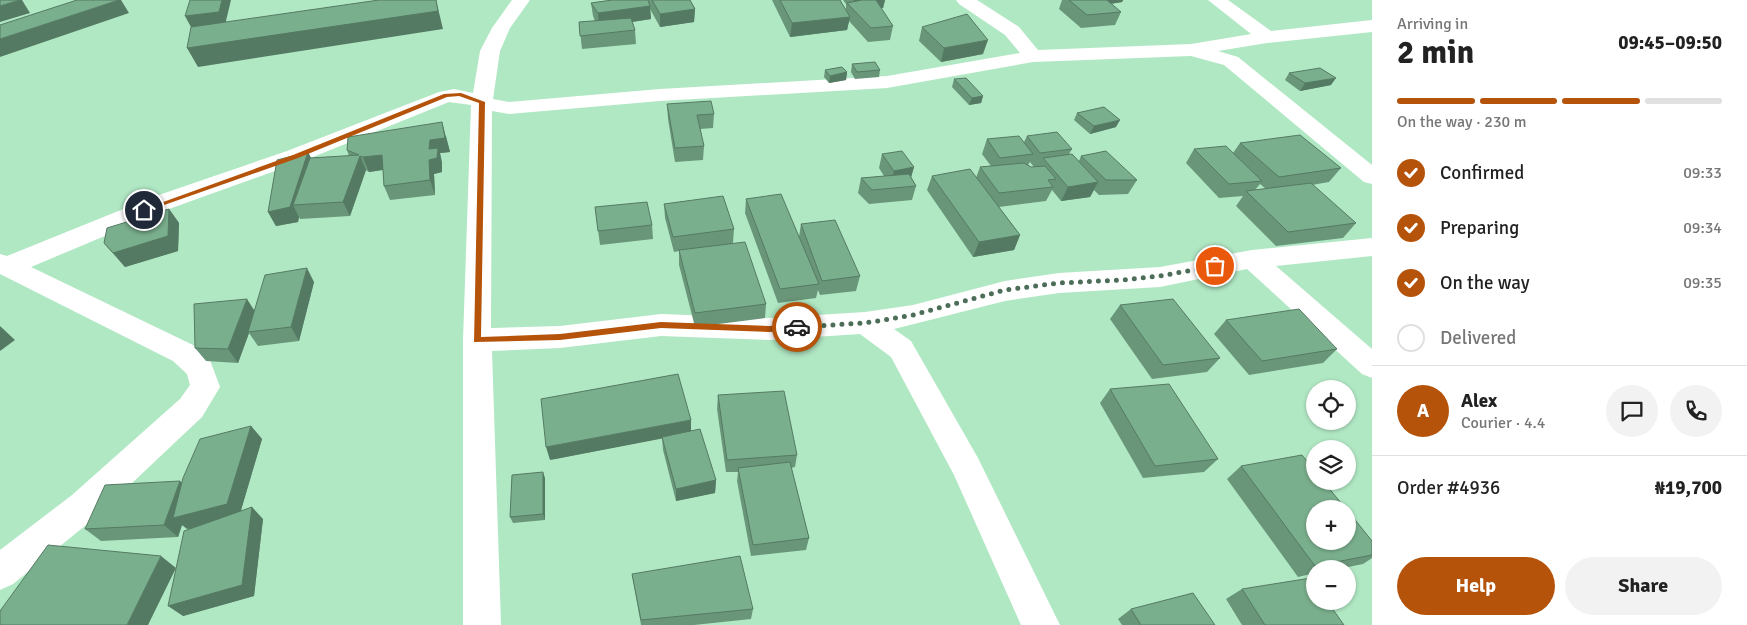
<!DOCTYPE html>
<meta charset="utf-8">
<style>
:root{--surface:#fff;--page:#f2f2f2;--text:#222;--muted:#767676;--line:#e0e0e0;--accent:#b45309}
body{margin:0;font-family:Signika,sans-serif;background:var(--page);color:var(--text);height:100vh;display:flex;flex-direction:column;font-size:19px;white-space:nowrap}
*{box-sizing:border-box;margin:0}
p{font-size:16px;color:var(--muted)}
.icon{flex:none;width:28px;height:28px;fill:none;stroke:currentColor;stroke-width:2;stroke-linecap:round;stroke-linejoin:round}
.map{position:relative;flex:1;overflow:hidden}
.sheet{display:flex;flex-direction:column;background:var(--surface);width:375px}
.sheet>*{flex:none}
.fabs{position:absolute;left:1306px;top:380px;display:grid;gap:10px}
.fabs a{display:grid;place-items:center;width:50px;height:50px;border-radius:50%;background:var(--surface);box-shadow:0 1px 4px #0004;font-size:25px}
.pin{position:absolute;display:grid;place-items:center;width:42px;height:42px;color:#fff;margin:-21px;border:2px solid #fff;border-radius:50%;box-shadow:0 1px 5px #0007}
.courier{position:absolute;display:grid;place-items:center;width:50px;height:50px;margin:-25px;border:4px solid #b45309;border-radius:50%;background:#fff;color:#222;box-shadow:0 1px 6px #0007}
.summary em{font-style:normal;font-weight:700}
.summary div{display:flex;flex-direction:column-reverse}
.summary{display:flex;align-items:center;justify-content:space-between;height:85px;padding:0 25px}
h1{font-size:32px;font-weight:700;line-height:38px}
.bar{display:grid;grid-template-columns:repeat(4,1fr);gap:8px 5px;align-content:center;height:60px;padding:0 25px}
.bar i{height:6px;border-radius:4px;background:var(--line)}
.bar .selected{background:var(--accent)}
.bar p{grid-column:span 4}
.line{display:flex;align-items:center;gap:12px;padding:0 25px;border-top:1px solid var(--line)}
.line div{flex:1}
.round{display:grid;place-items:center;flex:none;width:52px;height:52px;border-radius:26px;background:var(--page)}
ol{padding:0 25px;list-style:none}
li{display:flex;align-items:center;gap:15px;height:55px}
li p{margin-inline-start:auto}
li .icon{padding:5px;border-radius:50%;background:var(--accent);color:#fff;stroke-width:4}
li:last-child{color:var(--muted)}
li i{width:28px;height:28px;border:2px solid var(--line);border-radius:50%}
.primary-button{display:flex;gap:10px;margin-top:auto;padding:10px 25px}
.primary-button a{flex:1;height:58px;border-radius:30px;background:var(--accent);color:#fff;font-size:20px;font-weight:700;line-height:58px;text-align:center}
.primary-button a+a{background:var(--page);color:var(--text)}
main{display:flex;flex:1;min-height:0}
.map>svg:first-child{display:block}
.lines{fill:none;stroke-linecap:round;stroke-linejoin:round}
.minor{fill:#fff;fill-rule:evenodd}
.wall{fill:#699679;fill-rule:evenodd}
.shaded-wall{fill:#557a63}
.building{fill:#7aaf8d;stroke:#557a63}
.route{fill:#b45309}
.done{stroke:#4c6e59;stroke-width:5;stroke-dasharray:0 9}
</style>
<main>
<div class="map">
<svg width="1372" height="625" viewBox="0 0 1372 625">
<rect width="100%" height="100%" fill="#b1e8c4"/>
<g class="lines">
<polygon class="minor" points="512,0 530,0 510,28 500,51 493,99 509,102 660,89 887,76 1020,53 1005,35 959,4 956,0 977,0 1019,27 1038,50 1191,44 1251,34 1208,0 1228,0 1271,31 1372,20 1372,32 1267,43 1218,51 1238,57 1372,165 1372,184 1364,182 1224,65 1191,56 1033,62 887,88 660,101 509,114 492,111 491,328 560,326 661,314 769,318 865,312 913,305 1005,281 1059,273 1160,267 1252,250 1372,238 1372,256 1276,266 1372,349 1372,378 1362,374 1247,269 1160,287 1059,293 1005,301 894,329 911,341 978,458 1060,625 1021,625 954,475 891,357 860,334 769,340 661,336 560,348 492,351 501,625 463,625 463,340 471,105 449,102 303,161 169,209 31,267 193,345 210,360 220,387 202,417 96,517 13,584 0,590 0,550 72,495 180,399 190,385 187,374 173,361 0,274 0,254 7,256 153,197 287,151 439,92 454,89 473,93 480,51 492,28"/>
</g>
<g class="wall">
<polygon points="612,0 690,0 695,9 694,22 660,27 650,9 651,19 632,22 635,30 636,44 582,49 579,22 595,21 593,16 591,3"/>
<polygon points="772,0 840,0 846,10 846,4 843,0 885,0 883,8 881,8 893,26 890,40 868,42 849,21 847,30 790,37"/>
<polygon points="1062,0 1123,0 1122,2 1111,4 1121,12 1115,25 1081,28 1059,9"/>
<polygon points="922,27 983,54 941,62 919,41"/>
<polygon points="852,64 880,70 879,77 855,79 851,72"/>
<polygon points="825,70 847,72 846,80 829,83 824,77"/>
<polygon points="1289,73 1331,85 1300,91 1285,80"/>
<polygon points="954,79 983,96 981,103 969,105 952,87"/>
<polygon points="667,104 714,114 713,128 700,129 704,146 703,160 675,162 668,119"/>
<polygon points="1077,113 1116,127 1090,134 1074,120"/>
<polygon points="446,136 450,152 440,153 442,163 442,172 434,174 435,195 390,200 384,186 383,170 369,172 366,170 350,216 300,219 299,217 298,222 276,226 268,212 308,152 311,158 349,156 347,150"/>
<path d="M1027 136 1072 149 1069 154 1079 161 1081 156 1137 180 1128 194 1099 195 1094 190 1090 197 1061 201 1052 190 1046 201 999 207 1020 235 1014 250 973 257 927 190 932 176 976 178 980 167 991 166 982 154 987 139 1024 142ZM1030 162 1034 167H1031L1028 165Z"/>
<path d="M1240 143 1341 168 1329 182 1312 185 1356 223 1343 238 1276 246 1236 206 1243 196 1219 198 1186 163 1194 149 1233 153ZM1260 184 1266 189 1255 190Z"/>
<polygon points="882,154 914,167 911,177 916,186 912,200 869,204 858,193 861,178 884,176 879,168"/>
<polygon points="746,199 799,237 801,224 860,276 856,291 820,295 818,290 816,298 778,303 745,213"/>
<polygon points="664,204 734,229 733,243 766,304 765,318 695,327 679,265 679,251 674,252 665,218"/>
<polygon points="595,207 652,225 653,239 600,245"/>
<polygon points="169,209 179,223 178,251 125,267 104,243"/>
<polygon points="314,282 299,341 258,346 249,333 238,363 206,361 195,348 255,311"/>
<polygon points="1120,305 1220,358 1207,372 1152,379 1110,319"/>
<polygon points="1226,320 1337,349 1323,363 1249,375 1214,334"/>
<polygon points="1110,389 1218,459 1204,472 1143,478 1100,403"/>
<polygon points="718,395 797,455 795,467 791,468 809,538 806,550 751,556 737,481 738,472 726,472 717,409"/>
<polygon points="691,420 691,431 716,480 715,493 676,501 663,450 662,438 550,460"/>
<polygon points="251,426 262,439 241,510 263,519 254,596 183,616 189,529 182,525 178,537 101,541 85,529 180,481 182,483"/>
<polygon points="1241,466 1372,541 1372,558 1363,564 1338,569 1315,569 1315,573 1298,577 1227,479"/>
<polygon points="545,478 545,520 513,523 510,517"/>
<polygon points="632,574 753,609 751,619 694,625 641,625"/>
<polygon points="1242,589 1344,625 1242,625 1226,599"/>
<polygon points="1131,609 1215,625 1122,625 1118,619"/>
</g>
<g class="shaded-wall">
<polygon points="20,0 22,0 30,13 0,22 0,6"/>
<polygon points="119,0 121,0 129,13 0,57 0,39"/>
<polygon points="222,0 231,0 225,25 192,29 185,16"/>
<polygon points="436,0 443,29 198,67 187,48"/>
<polygon points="854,0 885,0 883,8 854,11 853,9"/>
<polygon points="1104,0 1123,0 1122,2 1102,5"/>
<polygon points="650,6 651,19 599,27 598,13"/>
<polygon points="695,9 694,22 660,27 660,14"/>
<polygon points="850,17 847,30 790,37 792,23"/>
<polygon points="988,40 983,54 941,62 944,48"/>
<polygon points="847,72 846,80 829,83 830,76"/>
<polygon points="1336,78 1331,85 1300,91 1305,83"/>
<polygon points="983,96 981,103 969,105 972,98"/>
<polygon points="1120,120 1116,127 1090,134 1094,126"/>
<polygon points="442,122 450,152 440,153 442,163 442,172 434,174 435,195 430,180 429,149 430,140"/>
<polygon points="308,152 315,166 293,205 299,217 298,222 276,226 268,212"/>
<polygon points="382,155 388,169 369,172 363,157"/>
<polygon points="360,156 366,170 350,216 343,202"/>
<polygon points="914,167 910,181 890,185 894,171"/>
<polygon points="1098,182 1090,197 1061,201 1068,187"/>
<polygon points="169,209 179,223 178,251 125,267 113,253"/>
<polygon points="1020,235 1014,250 973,257 979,242"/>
<polygon points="307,268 314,282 299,341 291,327"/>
<polygon points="247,299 256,313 248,332 249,333 238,363 228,349"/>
<polygon points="0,326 15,340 0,351"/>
<polygon points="691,420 691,433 550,460 546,447"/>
<polygon points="251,426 262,439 239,517 187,529 182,525 178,537 164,525 180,481 193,493"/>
<polygon points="543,472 545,478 545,520 543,514"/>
<polygon points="716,480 715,493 676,501 676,489"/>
<polygon points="252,507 263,519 254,596 183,616 168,606"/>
<polygon points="161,556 176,568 148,625 127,625"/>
</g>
<g class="building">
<polygon points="0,0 20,0 0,6"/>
<polygon points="77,0 119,0 0,39 0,25"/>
<polygon points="190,0 222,0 219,12 185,16"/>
<polygon points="379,0 436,0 438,11 187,48 191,27"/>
<polygon points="612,0 648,0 650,6 598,13 591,3"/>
<polygon points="652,0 690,0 695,9 660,14"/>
<polygon points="780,0 840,0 850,17 792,23"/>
<polygon points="862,0 876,0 893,26 871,28 847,3"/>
<polygon points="1069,0 1107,0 1121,12 1087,15"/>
<polygon points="967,14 988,40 944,48 922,27"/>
<polygon points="631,18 635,30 580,36 579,22"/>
<polygon points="875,62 880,70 857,72 852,64"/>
<polygon points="842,67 847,72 830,76 825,70"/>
<polygon points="1320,68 1336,78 1305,83 1289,73"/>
<polygon points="966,78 983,96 972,98 954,79"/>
<polygon points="711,101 714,114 697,115 704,146 675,148 667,104"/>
<polygon points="1104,107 1120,120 1094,126 1077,113"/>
<polygon points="442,122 445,138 430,140 429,149 438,148 437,158 429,160 430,180 384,186 382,155 363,157 360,156 343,202 293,205 310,158 359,155 347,150 348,137"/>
<polygon points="1057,132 1072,149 1040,153 1027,136"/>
<polygon points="1300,135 1341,168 1279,177 1240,143"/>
<polygon points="1019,136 1033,154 1000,158 987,139"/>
<polygon points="1226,146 1262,181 1229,184 1194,149"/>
<polygon points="902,151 914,167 894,171 882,154"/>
<polygon points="1106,151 1137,180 1106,180 1081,156"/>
<polygon points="308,152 290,207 268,212 277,160"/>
<polygon points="1072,154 1098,182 1068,187 1043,158"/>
<polygon points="1024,163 1031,167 1045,166 1056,179 1048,180 1053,187 999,193 980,167"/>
<polygon points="970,169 1020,235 979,242 932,176"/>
<polygon points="909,174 916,186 872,190 861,178"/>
<polygon points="1311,183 1356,223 1288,232 1246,191"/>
<polygon points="781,194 819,284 780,289 746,199"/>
<polygon points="723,196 734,229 673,237 664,204"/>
<polygon points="647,202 652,225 598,231 595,207"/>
<polygon points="169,209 168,236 113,253 104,243 107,228"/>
<polygon points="835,220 860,276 822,281 801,224"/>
<polygon points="745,242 766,304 695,313 679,250"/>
<polygon points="307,268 291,327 248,332 265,275"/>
<polygon points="247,299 228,349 195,348 194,304"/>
<polygon points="1173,299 1220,358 1163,365 1120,305"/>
<polygon points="1299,309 1337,349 1262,361 1226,320"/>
<polygon points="678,374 691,420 546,447 541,399"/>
<polygon points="1169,384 1218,459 1155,466 1110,389"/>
<polygon points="784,391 797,455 727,460 718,395"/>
<polygon points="251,426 227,504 173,518 183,478 200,439"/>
<polygon points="700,429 716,480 676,489 662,437"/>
<polygon points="1302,455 1315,471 1315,481 1323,481 1346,509 1315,509 1315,541 1348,541 1348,511 1372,541 1372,555 1315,566 1241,466"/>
<polygon points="790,462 809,538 753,545 738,468"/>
<polygon points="543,472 543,514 510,517 512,475"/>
<polygon points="180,481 164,525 85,529 105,485"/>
<polygon points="252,507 242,585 168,606 184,531"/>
<polygon points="48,545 161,556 127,625 0,625 0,611"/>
<polygon points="740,556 753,609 641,620 632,574"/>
<polygon points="1311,578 1315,584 1315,601 1327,601 1344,625 1265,625 1242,589"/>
<polygon points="1193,593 1215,625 1141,625 1131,609"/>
</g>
<polygon class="route" points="461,93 485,102 481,337 560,334 661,322 769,326 797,324 800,325 800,330 769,332 661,328 560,340 474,342 479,103 459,96 447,97 298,158 147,211 141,210 293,155 444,94"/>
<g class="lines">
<polyline class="done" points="797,327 865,323 913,315 1005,290 1059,283 1122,280 1160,276 1215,266"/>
</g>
</svg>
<div class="fabs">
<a><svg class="icon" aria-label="locate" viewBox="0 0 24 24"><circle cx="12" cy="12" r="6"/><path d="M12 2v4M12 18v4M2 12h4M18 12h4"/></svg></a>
<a><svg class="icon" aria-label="layers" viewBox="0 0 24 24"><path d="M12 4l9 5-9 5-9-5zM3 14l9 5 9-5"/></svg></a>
<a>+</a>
<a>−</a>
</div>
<div class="pin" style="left:1215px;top:266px;background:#ea580c"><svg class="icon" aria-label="bag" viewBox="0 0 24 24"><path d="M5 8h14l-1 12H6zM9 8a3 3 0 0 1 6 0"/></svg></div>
<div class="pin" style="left:144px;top:210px;background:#1f2937"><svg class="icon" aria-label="home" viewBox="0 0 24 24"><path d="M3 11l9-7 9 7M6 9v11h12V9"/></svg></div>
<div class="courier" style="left:797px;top:327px"><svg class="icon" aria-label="car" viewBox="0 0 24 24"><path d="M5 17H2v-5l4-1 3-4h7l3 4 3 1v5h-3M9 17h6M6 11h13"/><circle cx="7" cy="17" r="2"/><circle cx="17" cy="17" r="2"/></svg></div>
</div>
<section class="sheet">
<div class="summary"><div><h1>2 min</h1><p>Arriving in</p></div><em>09:45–09:50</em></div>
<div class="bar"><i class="selected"></i><i class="selected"></i><i class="selected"></i><i></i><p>On the way · 230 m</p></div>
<ol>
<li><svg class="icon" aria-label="check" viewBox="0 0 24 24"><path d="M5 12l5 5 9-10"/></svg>Confirmed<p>09:33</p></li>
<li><svg class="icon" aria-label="check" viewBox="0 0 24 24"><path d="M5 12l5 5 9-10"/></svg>Preparing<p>09:34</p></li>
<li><svg class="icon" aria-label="check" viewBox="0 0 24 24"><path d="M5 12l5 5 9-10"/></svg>On the way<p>09:35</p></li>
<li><i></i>Delivered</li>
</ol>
<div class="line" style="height:90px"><b class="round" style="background:var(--accent);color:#fff">A</b><div><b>Alex</b><p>Courier · 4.4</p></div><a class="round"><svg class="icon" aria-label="chat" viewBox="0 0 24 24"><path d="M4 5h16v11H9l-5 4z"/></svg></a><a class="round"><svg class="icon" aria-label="phone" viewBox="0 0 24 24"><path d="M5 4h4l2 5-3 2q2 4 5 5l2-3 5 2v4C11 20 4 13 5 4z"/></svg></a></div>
<div class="line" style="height:65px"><div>Order #4936</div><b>₦19,700</b></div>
<div class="primary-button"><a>Help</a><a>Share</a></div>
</section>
</main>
